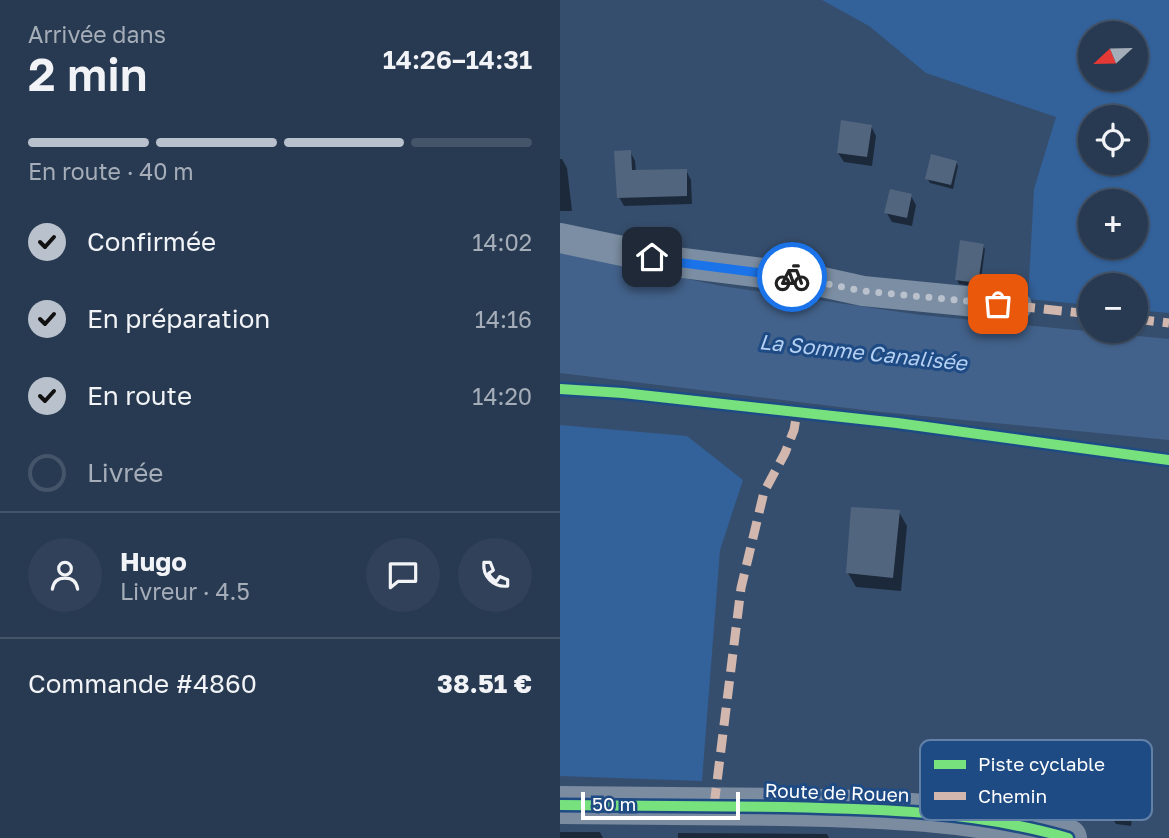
<!DOCTYPE html>
<html lang="fr">
<meta charset="utf-8">
<style>
:root{--surface:#283a52;--page:#304159;--text:#f1f3f6;--muted:#a5adb8;--line:#445469;--accent:#b9c1cc}
body{margin:0;font-family:"Golos Text",sans-serif;background:var(--page);color:var(--text);height:100vh;display:flex;flex-direction:column;font-size:26px;white-space:nowrap}
*{box-sizing:border-box;margin:0}
p{font-size:23px;color:var(--muted)}
.icon{flex:none;width:38px;height:38px;fill:none;stroke:currentColor;stroke-width:2;stroke-linecap:round;stroke-linejoin:round}
.map{position:relative;flex:1;overflow:hidden}
.panel{display:flex;flex-direction:column;background:var(--surface);width:560px}
.panel>*{flex:none}
.needle{width:46px;rotate:248deg}
.fabs{position:absolute;left:518px;top:21px;display:grid;gap:14px}
.fabs a{display:grid;place-items:center;width:70px;height:70px;border-radius:50%;background:var(--surface);box-shadow:0 2px 5px #0004,0 0 0 2px var(--line);font-size:35px}
.scale{position:absolute;left:21px;bottom:18px;width:159px;box-sizing:border-box;padding-left:7px;border:4px solid #fff;border-top:0;font-size:19px;line-height:24px;white-space:nowrap;color:#fff;-webkit-text-stroke:5px #1f4b84;paint-order:stroke}
.pin{position:absolute;display:grid;place-items:center;width:60px;height:60px;color:#fff;margin:-30px;border-radius:14px;box-shadow:0 4px 10px #0006}
.courier{position:absolute;display:grid;place-items:center;width:70px;height:70px;margin:-35px;border:5px solid #1a73e8;border-radius:50%;background:#fff;color:#222;box-shadow:0 2px 9px #0007}
.headline em{font-style:normal;font-weight:600}
.headline div{display:flex;flex-direction:column-reverse}
.headline{display:flex;align-items:center;justify-content:space-between;height:119px;padding:0 28px}
h1{font-size:46px;font-weight:600;line-height:52px}
.bar{display:grid;grid-template-columns:repeat(4,1fr);gap:10px 7px;align-content:center;height:84px;padding:0 28px}
.bar i{height:9px;border-radius:5px;background:var(--line)}
.bar .on{background:var(--accent)}
.bar p{grid-column:span 4}
.line{display:flex;align-items:center;gap:18px;padding:0 28px;border-top:2px solid var(--line)}
.line div{flex:1}
.round{display:grid;place-items:center;flex:none;width:74px;height:74px;border-radius:37px;background:var(--page)}
ol{padding:0 28px;list-style:none}
li{display:flex;align-items:center;gap:21px;height:77px}
li p{margin-inline-start:auto}
li .icon{padding:7px;border-radius:50%;background:var(--accent);color:#111;stroke-width:4}
li:last-child{color:var(--muted)}
li i{width:38px;height:38px;border:4px solid var(--line);border-radius:50%}
main{display:flex;flex:1;min-height:0}
.map>svg:first-child{display:block}
.green{fill:#33619a;fill-rule:evenodd}
.water{fill:#43628b}
.shadow{fill:#0007}
.building{fill:#52657e}
.lines{fill:none;stroke-linecap:round;stroke-linejoin:round}
.minor{stroke:#7c8ea3;stroke-width:30}
.major{stroke:#7b8ba0;stroke-width:38}
.quiet{stroke:#d1b7ad;stroke-width:9;stroke-dasharray:18 9;stroke-linecap:butt}
.cycleway-casing{stroke:#1f4b84;stroke-width:15}
.cycleway{stroke:#77e17e;stroke-width:10}
.done{stroke:#b9c1cc;stroke-width:7;stroke-dasharray:0 12.6}
.route{stroke:#1a73e8;stroke-width:9}
.labels{text-anchor:middle;dominant-baseline:central;stroke-width:6;stroke-linejoin:round;paint-order:stroke}
.street-label{font-size:19px;fill:#fff;stroke:#1f4b84}
.water-label{font-size:21px;font-style:italic;fill:#b3cff1;stroke:#1f4b84}
.key{fill:#1f4b84;stroke:#6281a9;stroke-width:2}
.key-label{font-size:19px;fill:#fff}
</style>
<main>
<section class="panel">
<div class="headline"><div><h1>2 min</h1><p>Arrivée dans</p></div><em>14:26–14:31</em></div>
<div class="bar"><i class="on"></i><i class="on"></i><i class="on"></i><i></i><p>En route · 40 m</p></div>
<ol>
<li><svg class="icon" aria-label="check" viewBox="0 0 24 24"><path d="M5 12l5 5 9-10"/></svg>Confirmée<p>14:02</p></li>
<li><svg class="icon" aria-label="check" viewBox="0 0 24 24"><path d="M5 12l5 5 9-10"/></svg>En préparation<p>14:16</p></li>
<li><svg class="icon" aria-label="check" viewBox="0 0 24 24"><path d="M5 12l5 5 9-10"/></svg>En route<p>14:20</p></li>
<li><i></i>Livrée</li>
</ol>
<div class="line" style="height:126px"><a class="round"><svg class="icon" aria-label="person" viewBox="0 0 24 24"><circle cx="12" cy="8" r="4"/><path d="M4 21q1-7 8-7t8 7"/></svg></a><div><b>Hugo</b><p>Livreur · 4.5</p></div><a class="round"><svg class="icon" aria-label="chat" viewBox="0 0 24 24"><path d="M4 5h16v11H9l-5 4z"/></svg></a><a class="round"><svg class="icon" aria-label="phone" viewBox="0 0 24 24"><path d="M5 4h4l2 5-3 2q2 4 5 5l2-3 5 2v4C11 20 4 13 5 4z"/></svg></a></div>
<div class="line" style="height:91px"><div>Commande #4860</div><b>38.51 €</b></div>
</section>
<div class="map">
<svg width="609" height="838" viewBox="0 0 609 838">
<rect width="100%" height="100%" fill="#364e6d"/>
<g class="green">
<path d="M262 0H609V313L576 310V285H530V305L468 299 474 189 496 117 366 73 309 26ZM530 33H576V79H530ZM530 117H576V163H530ZM530 201H576V247H530Z"/>
<polygon points="0,425 127,436 183,480 160,550 142,781 0,776"/>
</g>
<polygon class="water" points="0,252 161,286 361,315 609,339 609,440 312,411 0,373"/>
<g class="shadow">
<polygon points="311,126 316,136 312,166 284,162 278,153"/>
<polygon points="70,151 75,161 76,172 126,170 131,180 132,204 64,206 59,197"/>
<polygon points="0,159 2,159 7,168 12,211 0,211"/>
<polygon points="396,162 398,166 393,189 370,183 367,178"/>
<polygon points="351,196 356,205 352,226 332,222 326,212"/>
<polygon points="423,245 425,249 420,287 399,284 397,280"/>
<polygon points="339,512 347,526 341,591 296,587 288,573"/>
<polygon points="582,767 588,777 586,788 576,787 571,826 556,824 550,815 551,809 548,808 542,799"/>
<polygon points="0,832 40,832 43,838 0,838"/>
<polygon points="118,833 267,834 269,838 118,838"/>
</g>
<g class="building">
<polygon points="281,120 312,125 307,157 277,153"/>
<polygon points="71,150 72,170 127,169 127,196 57,198 54,151"/>
<polygon points="371,154 397,161 391,185 365,179"/>
<polygon points="330,189 352,194 347,218 324,213"/>
<polygon points="400,240 424,244 418,283 395,280"/>
<polygon points="291,507 340,510 333,578 286,573"/>
</g>
<g class="lines">
<polyline class="minor" points="0,238 115,262 244,278 303,291 457,306"/>
<path class="major" d="M0 805C74 806 149 806 223 807 319 809 416 811 508 838"/>
<g class="quiet">
<polyline points="457,306 530,314"/>
<polyline points="576,319 609,323"/>
<polyline points="154,806 181,588 204,492 225,453 234,430 237,412"/>
</g>
<defs>
<g id="cycleway">
<polyline points="0,389 63,393 337,423 609,460"/>
<path d="M0 805C74 806 149 806 223 807 319 809 416 811 508 838"/>
</g>
</defs>
<use href="#cycleway" class="cycleway-casing"/>
<use href="#cycleway" class="cycleway"/>
</g>
<g class="lines">
<polyline class="done" points="232,277 303,291 438,304"/>
<polyline class="route" points="92,257 115,262 232,277"/>
</g>
<g class="labels">
<g class="street-label">
<text transform="translate(277 792) rotate(2)">Route de Rouen</text>
</g>
<g class="water-label">
<text transform="translate(303 352) rotate(6)">La Somme Canalisée</text>
</g>
</g>
<rect x="360" y="740" width="232" height="80" rx="10" class="key"/>
<rect x="374" y="760" width="32" height="9" fill="#77e17e"/>
<rect x="374" y="792" width="32" height="8" fill="#d1b7ad"/>
<g class="key-label">
<text x="418" y="771">Piste cyclable</text>
<text x="418" y="803">Chemin</text>
</g>
</svg>
<div class="fabs">
<a><svg class="needle" viewBox="-14 -14 28 28"><path d="M0-13l5 13h-10z" fill="#e53935"/><path d="M0 13l5-13h-10z" fill="#a5adb8"/></svg></a>
<a><svg class="icon" aria-label="locate" viewBox="0 0 24 24"><circle cx="12" cy="12" r="6"/><path d="M12 2v4M12 18v4M2 12h4M18 12h4"/></svg></a>
<a>+</a>
<a>−</a>
</div>
<div class="scale">50 m</div>
<div class="pin" style="left:438px;top:304px;background:#ea580c"><svg class="icon" aria-label="bag" viewBox="0 0 24 24"><path d="M5 8h14l-1 12H6zM9 8a3 3 0 0 1 6 0"/></svg></div>
<div class="pin" style="left:92px;top:257px;background:#1f2937"><svg class="icon" aria-label="home" viewBox="0 0 24 24"><path d="M3 11l9-7 9 7M6 9v11h12V9"/></svg></div>
<div class="courier" style="left:232px;top:277px"><svg class="icon" aria-label="bike" viewBox="0 0 24 24"><circle cx="6" cy="16" r="4"/><circle cx="18" cy="16" r="4"/><path d="M6 16l4-8h5l3 8M10 8l3 8H6M13 5h3"/></svg></div>
</div>
</main>
